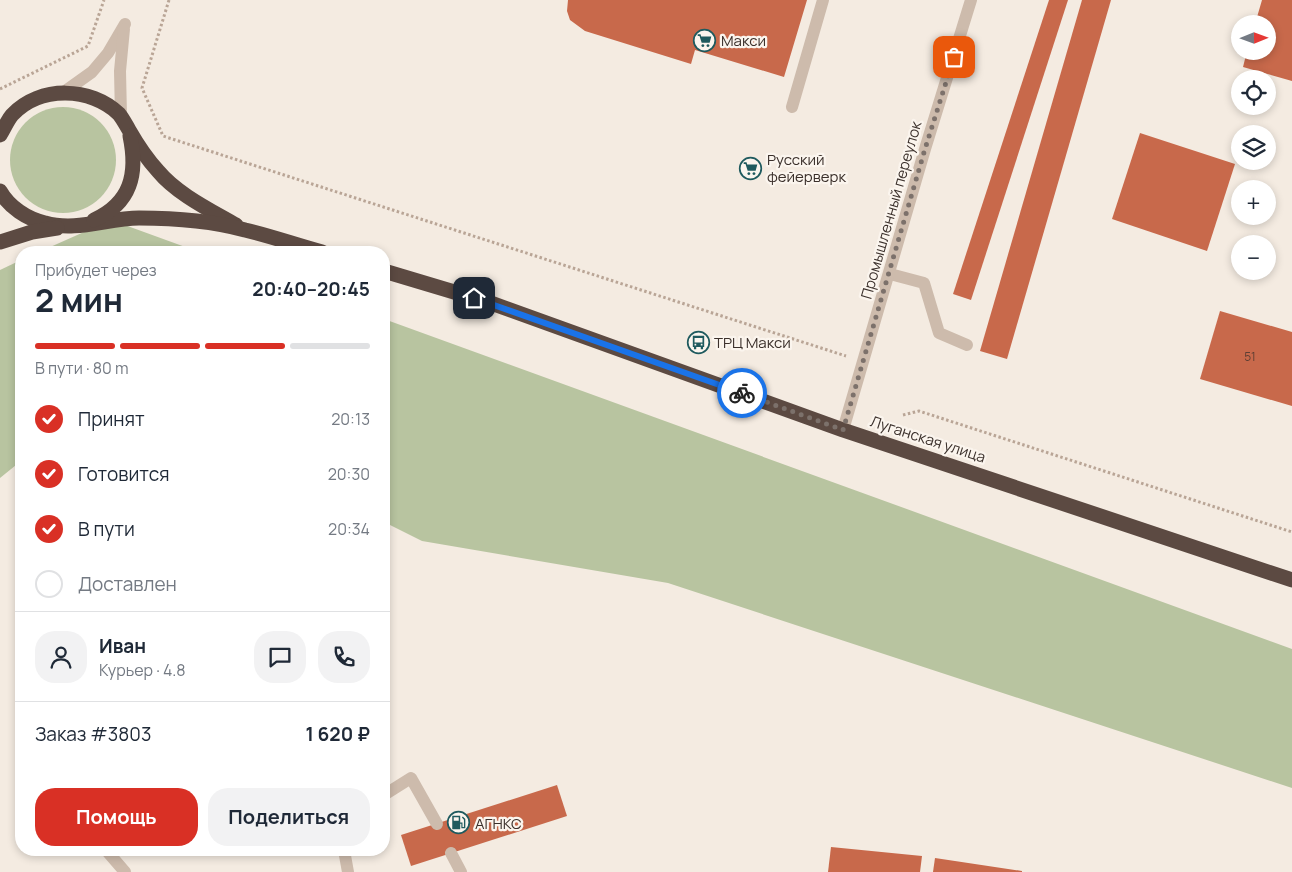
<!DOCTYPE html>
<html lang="ru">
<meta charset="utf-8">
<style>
:root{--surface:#fff;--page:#f2f2f3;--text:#1f2937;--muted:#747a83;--line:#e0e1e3;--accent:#d93025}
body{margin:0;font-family:Manrope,sans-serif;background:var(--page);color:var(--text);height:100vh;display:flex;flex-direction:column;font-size:19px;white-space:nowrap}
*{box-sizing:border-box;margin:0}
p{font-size:16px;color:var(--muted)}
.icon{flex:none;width:28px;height:28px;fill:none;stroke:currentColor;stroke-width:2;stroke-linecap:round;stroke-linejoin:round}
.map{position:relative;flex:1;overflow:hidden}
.panel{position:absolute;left:15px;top:246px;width:375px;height:610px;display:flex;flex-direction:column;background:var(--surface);border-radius:20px;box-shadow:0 2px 8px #0003}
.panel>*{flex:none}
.needle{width:32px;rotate:89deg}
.fabs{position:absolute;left:1231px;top:15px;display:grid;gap:10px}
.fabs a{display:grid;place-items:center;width:45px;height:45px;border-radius:50%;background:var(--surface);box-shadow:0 2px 8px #0003;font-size:25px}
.pin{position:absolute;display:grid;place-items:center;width:42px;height:42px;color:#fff;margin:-21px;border-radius:10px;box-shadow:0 2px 8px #0006}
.courier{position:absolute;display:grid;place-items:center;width:50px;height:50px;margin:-25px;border:4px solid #1a73e8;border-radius:50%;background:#fff;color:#222;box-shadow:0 1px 6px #0007}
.headline em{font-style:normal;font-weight:700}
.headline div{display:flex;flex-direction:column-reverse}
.headline{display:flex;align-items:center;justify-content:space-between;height:85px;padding:0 20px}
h1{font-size:32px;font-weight:700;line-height:38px}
.bar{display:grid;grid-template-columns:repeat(4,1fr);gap:8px 5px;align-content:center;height:60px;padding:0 20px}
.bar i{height:6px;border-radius:4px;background:var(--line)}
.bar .current{background:var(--accent)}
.bar p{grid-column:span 4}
.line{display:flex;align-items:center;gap:12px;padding:0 20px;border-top:1px solid var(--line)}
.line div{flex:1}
.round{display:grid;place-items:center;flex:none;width:52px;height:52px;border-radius:20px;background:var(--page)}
ol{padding:0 20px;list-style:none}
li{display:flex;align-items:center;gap:15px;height:55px}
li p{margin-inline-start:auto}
li .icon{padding:5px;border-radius:50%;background:var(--accent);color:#fff;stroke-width:4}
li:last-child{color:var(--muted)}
li i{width:28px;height:28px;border:2px solid var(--line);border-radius:50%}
.cta{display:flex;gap:10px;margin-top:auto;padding:10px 20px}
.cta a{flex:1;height:58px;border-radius:20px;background:var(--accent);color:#fff;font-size:20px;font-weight:700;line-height:58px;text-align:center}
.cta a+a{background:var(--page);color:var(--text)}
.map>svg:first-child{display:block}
.green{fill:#b8c4a0}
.building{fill:#c8694b}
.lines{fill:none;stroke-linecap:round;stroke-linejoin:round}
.path{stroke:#b9a596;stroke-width:3;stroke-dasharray:2.5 2.5;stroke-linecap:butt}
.lane{stroke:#cdbbac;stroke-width:12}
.street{stroke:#cdbbac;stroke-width:12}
.highway{stroke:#5c4a42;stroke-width:15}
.done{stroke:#7c716b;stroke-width:5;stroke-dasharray:0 9}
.route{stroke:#1a73e8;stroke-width:6}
.labels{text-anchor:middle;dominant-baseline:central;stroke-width:4.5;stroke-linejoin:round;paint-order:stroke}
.number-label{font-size:12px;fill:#5e3e33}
.poi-label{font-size:15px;fill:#3b302b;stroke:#fbf5ee;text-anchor:start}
.street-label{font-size:15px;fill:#3b302b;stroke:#fbf5ee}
</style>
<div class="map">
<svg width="1292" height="872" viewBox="0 0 1292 872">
<rect width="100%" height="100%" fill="#f4ebe1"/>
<g class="green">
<circle cx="63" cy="160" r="53"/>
<polygon points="111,220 199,252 39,252"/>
<polygon points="21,260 21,461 0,478 0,270"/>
<polygon points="384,319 1292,649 1292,788 668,583 422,541 384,522"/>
</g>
<g class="building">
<polygon points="568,0 807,0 784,77 695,50 691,64 585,31 570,20 567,11"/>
<polygon points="1049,0 1068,0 971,300 953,294"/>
<polygon points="1082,0 1111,0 1007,359 980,351"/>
<polygon points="1262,0 1292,0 1292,81 1243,67 1247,51 1268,51 1268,24 1255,24"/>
<polygon points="1140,133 1235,164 1207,251 1112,219"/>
<polygon points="1220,311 1292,332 1292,406 1200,379"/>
<polygon points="557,785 567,816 411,866 401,835"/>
<polygon points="831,847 922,856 920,872 828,872"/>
<polygon points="935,858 1022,871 1022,872 933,872"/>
</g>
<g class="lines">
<g class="path">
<polyline points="169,0 142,88 163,136 846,356"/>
<polyline points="0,89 88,46 104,0"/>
<polyline points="903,415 919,411 1292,532"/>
</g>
<g class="lane">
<polyline points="64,92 92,72 108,53 125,24"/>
<polyline points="792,107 823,0"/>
<polyline points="121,116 120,71 124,29"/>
<polyline points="890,274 924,283 939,333 967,345"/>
<polyline points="384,795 411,778 437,824"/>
<polyline points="106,850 125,872"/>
<polyline points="344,850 348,872"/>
<polyline points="451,853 461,872"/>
</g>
<polyline class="street" points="843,430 925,149 971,0"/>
<g class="highway">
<path d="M0 135C4 129 7 121 12 115 40 85 91 87 119 114 123 119 126 125 129 130 137 144 147 159 158 171 177 194 210 210 236 225"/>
<path d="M0 191C9 207 27 219 45 223 76 232 108 218 139 218 174 218 212 221 245 230 271 236 296 245 322 252"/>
<path d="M94 220C131 203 138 174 130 136"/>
<polyline points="0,242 32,232 57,228"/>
<polyline points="384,271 491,303 843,430 1292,580"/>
</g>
</g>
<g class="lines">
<polyline class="done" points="742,393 843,430 925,149 954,57"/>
<polyline class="route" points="474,298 742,393"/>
</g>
<defs>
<symbol id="supermarket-ring" viewBox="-11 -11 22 22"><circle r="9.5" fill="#fbf5ee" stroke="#1f5a5e" stroke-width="1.5"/><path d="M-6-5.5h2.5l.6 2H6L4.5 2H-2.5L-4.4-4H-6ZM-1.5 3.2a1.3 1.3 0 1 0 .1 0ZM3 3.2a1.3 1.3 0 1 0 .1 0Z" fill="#1f5a5e"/></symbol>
<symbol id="bus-ring" viewBox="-11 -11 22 22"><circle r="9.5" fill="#fbf5ee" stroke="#1f5a5e" stroke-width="1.5"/><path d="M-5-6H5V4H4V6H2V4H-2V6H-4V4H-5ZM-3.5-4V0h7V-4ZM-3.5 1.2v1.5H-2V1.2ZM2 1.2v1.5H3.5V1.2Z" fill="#1f5a5e"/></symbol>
<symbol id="fuel-ring" viewBox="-11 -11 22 22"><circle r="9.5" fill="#fbf5ee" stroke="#1f5a5e" stroke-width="1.5"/><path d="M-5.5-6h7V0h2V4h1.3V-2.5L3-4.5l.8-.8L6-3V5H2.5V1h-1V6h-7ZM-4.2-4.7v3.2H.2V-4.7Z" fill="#1f5a5e"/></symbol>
</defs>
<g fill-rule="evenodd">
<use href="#supermarket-ring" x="692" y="28" width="25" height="25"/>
<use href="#supermarket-ring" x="738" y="156" width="25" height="25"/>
<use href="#bus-ring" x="686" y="330" width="25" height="25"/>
<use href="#fuel-ring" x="446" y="810" width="25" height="25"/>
</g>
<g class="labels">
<g class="number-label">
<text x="1250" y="356">51</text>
</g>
<g class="poi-label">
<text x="721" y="40">Макси</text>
<text x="767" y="159">Русский<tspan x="767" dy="17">фейерверк</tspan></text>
<text x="714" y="342">ТРЦ Макси</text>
<text x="475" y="823">АГНКС</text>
</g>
<g class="street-label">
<text transform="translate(891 210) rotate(-74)">Промышленный переулок</text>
<text transform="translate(928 439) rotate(18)">Луганская улица</text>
</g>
</g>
</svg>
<div class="fabs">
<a><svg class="needle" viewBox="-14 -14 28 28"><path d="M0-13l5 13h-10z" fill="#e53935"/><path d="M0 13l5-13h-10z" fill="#747a83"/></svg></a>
<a><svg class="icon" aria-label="locate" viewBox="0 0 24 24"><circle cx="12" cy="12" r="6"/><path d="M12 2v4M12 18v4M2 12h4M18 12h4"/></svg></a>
<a><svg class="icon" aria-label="layers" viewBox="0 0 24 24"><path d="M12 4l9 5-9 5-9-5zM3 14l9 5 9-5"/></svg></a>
<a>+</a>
<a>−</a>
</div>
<div class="pin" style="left:954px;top:57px;background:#ea580c"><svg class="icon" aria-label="bag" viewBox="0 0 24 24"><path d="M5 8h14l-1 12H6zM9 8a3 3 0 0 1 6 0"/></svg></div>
<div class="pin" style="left:474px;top:298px;background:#1f2937"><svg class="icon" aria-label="home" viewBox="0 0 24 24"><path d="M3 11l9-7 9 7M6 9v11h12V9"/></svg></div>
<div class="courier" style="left:742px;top:393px"><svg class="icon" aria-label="bike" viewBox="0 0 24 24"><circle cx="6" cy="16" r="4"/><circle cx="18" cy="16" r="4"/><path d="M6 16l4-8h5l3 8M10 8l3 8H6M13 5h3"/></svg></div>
<section class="panel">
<div class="headline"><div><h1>2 мин</h1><p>Прибудет через</p></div><em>20:40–20:45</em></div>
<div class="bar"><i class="current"></i><i class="current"></i><i class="current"></i><i></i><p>В пути · 80 m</p></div>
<ol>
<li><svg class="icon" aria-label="check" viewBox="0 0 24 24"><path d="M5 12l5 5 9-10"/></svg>Принят<p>20:13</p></li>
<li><svg class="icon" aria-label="check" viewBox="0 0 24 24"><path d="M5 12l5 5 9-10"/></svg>Готовится<p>20:30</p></li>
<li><svg class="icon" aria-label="check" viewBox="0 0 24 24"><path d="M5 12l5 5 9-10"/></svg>В пути<p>20:34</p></li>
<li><i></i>Доставлен</li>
</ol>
<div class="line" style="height:90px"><a class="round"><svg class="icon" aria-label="person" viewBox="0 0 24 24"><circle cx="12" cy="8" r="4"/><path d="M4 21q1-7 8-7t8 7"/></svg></a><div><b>Иван</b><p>Курьер · 4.8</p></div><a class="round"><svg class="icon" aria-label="chat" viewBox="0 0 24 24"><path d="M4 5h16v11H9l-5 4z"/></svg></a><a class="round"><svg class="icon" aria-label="phone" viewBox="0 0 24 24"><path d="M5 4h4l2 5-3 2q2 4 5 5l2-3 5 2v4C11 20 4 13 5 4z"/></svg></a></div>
<div class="line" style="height:65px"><div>Заказ #3803</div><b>1 620 ₽</b></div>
<div class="cta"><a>Помощь</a><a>Поделиться</a></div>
</section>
</div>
